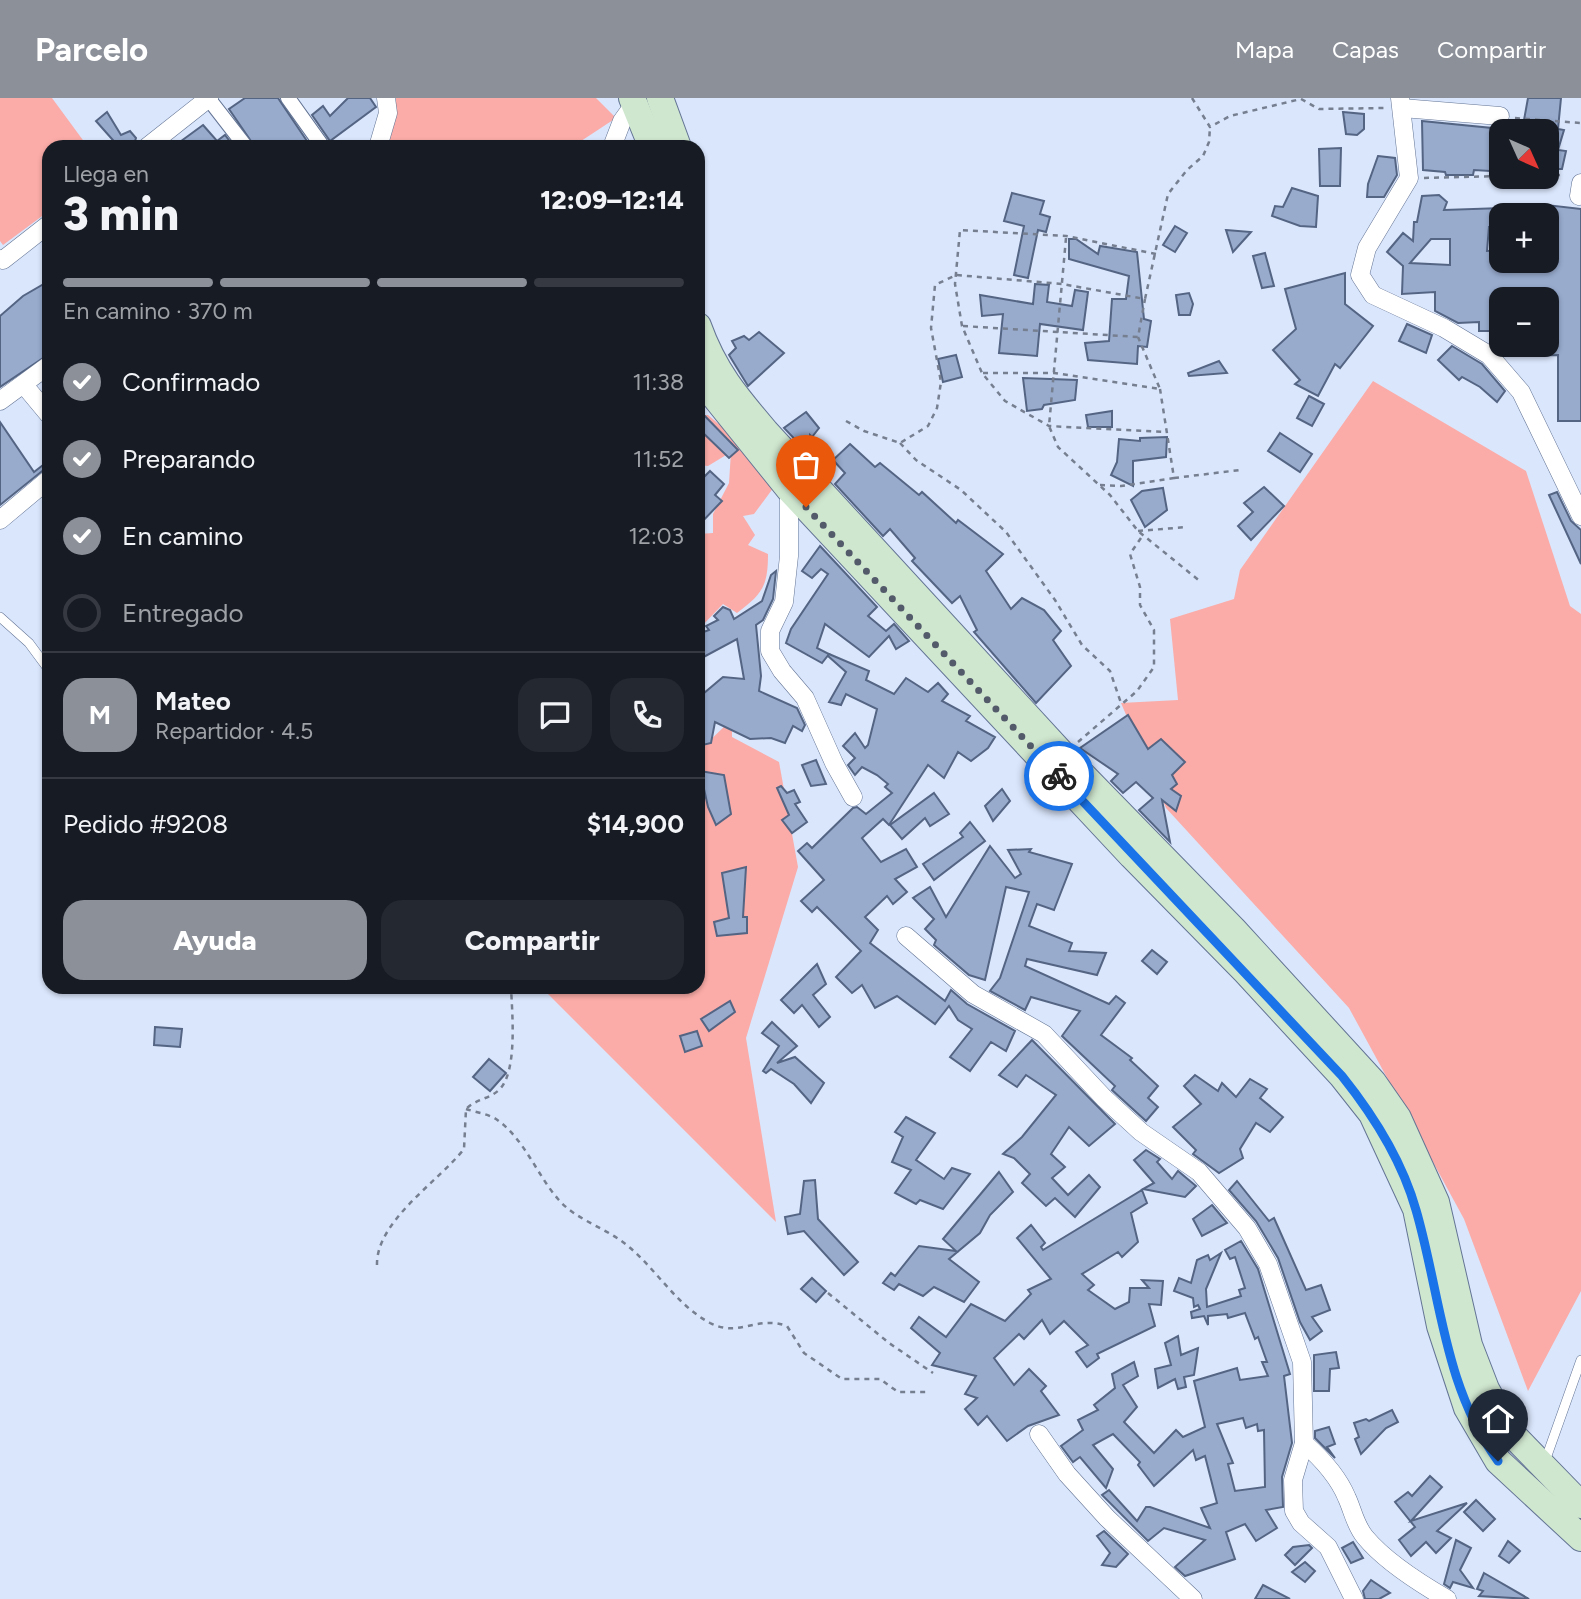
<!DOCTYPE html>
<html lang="es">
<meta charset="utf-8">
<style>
:root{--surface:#171b24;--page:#242831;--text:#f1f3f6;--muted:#9ea1a6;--line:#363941;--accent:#8c9099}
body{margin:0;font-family:Figtree,sans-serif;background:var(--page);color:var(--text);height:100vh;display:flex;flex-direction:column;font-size:26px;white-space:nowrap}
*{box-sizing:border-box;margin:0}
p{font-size:23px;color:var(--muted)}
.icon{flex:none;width:38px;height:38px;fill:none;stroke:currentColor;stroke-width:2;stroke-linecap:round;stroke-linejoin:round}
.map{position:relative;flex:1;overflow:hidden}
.details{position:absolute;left:42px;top:42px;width:663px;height:854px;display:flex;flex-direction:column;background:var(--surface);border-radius:21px;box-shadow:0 2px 5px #0004}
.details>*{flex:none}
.needle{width:46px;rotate:135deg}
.buttons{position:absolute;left:1489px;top:21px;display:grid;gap:14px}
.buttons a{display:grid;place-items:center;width:70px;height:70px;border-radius:14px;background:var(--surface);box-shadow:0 2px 5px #0004;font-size:35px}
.pin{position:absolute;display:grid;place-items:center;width:60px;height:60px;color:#fff;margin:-72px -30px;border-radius:50% 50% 50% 0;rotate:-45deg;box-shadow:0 0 7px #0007}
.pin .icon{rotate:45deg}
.courier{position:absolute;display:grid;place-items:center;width:70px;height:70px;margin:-35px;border:5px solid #1a73e8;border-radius:50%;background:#fff;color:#222;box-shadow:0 2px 9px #0007}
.headline em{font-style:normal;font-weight:800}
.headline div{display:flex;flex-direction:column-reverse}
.headline{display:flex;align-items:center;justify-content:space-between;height:119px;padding:0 21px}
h1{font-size:46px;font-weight:800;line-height:52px}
.bar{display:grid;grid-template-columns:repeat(4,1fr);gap:10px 7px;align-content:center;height:84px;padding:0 21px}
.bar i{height:9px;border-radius:5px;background:var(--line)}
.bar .current{background:var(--accent)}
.bar p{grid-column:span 4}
.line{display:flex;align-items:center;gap:18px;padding:0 21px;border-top:2px solid var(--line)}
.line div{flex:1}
.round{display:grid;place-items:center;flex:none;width:74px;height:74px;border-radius:21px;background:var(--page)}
ol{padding:0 21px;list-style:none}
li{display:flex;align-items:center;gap:21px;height:77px}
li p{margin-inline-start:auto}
li .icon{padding:7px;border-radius:50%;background:var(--accent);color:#fff;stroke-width:4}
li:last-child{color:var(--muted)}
li i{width:38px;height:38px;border:4px solid var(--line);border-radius:50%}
.cta{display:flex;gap:14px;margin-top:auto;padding:14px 21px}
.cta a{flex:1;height:80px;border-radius:21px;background:var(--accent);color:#fff;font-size:28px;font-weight:800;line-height:80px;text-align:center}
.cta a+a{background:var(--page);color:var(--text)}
header{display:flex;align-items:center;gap:42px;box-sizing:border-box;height:98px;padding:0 35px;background:var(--accent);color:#fff}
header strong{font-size:33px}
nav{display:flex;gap:38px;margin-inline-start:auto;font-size:24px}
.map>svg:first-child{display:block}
.green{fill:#fbaca8}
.building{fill:#98abcd;stroke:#546483;stroke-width:2;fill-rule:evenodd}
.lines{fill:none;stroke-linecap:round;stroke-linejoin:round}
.service-casing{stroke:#637494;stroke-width:10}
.pedestrian-casing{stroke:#637494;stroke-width:16}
.minor-casing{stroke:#637494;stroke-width:19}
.secondary-casing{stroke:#637494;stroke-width:28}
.path{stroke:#767f90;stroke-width:2.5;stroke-dasharray:5 5;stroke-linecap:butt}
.service{stroke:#fff;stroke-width:9}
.pedestrian{stroke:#fff;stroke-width:14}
.minor{stroke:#fff;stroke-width:18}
.secondary{stroke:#d0e7cf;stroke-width:26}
.done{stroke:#535b6a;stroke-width:7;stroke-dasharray:0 12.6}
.route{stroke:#1a73e8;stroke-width:9}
</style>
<header>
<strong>Parcelo</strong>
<nav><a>Mapa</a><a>Capas</a><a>Compartir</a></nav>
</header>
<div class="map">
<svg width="1581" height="1501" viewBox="0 0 1581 1501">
<rect width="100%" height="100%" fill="#dae6fc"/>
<g class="green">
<polygon points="0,0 52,0 88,49 49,49 49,113 3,147 0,143"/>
<polygon points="396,0 596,0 616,20 572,49 388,49"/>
<polygon points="1373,283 1526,373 1570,508 1581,516 1581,1193 1528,1293 1464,1121 1349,910 1166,710 1121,605 1178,602 1170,521 1234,501 1240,472"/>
<path d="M698 317H708L734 339 788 370 754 416 743 418 755 437 748 447 768 456C768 489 762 496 737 515L723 506 698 532V436L713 435V416L729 385 731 354 708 368 698 367Z"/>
<polygon points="732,621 732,639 779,664 798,769 746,940 776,1124 541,889 698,889 698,654"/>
</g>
<g class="building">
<polygon points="245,0 278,0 311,49 255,49 229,11"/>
<polygon points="348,0 370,0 376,9 330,43 312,17 323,8 330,18"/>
<polygon points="1528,0 1561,0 1558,31 1564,32 1558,52 1566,53 1562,71 1553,71 1551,80 1547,79 1547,33 1522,33"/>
<polygon points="107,14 121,37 130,33 136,40 133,49 119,49 96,23"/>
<polygon points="1343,14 1364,16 1364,31 1357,37 1346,36"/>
<polygon points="1422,23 1502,31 1499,67 1491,66 1490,73 1474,72 1473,77 1446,77 1445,74 1423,72"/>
<polygon points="203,27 217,43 225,37 234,49 173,49"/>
<polygon points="1341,50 1340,88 1320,88 1319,51"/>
<polygon points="1378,58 1395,60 1397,77 1384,99 1367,99 1368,86"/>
<polygon points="1292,90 1318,98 1316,129 1300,128 1272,118 1275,108 1283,109"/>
<polygon points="1012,95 1044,103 1040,116 1050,119 1046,134 1038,132 1028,180 1014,177 1024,128 1004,123"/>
<path d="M1439 97 1447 104 1444 112 1502 110V129H1489L1487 153 1502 152V163H1547V107L1581 111V323H1558V257L1533 258 1532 247H1547V197H1502V233H1479V224L1458 225 1435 213V194L1402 196 1403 168 1387 154 1403 135 1413 143 1414 124H1417L1422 98ZM1431 141H1450V167L1410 165Z"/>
<polygon points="1175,128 1187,135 1175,154 1163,147"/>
<polygon points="1226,132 1251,134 1233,154"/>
<polygon points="1069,141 1076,141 1098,156 1100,148 1137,154 1144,221 1151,223 1147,249 1138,248 1137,266 1088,262 1085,245 1109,243 1112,201 1126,201 1129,178 1069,161"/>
<polygon points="1265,155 1274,188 1262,190 1253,158"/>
<polygon points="1345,175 1345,206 1373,228 1340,270 1335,266 1318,298 1295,286 1300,282 1273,252 1296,231 1285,191"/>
<polygon points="49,183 49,256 0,289 0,218 23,198"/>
<polygon points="1035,186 1049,187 1047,204 1072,208 1075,192 1088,194 1083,232 1040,226 1037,258 999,255 1003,216 982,218 980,197 1033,206"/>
<polygon points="1189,195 1193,206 1190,217 1179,217 1176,197"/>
<polygon points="1407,226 1432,237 1426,255 1399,243"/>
<polygon points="759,234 784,255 748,288 729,257 736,250 732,243 744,238 749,242"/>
<polygon points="1452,248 1482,266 1505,293 1497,304 1480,289 1462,279 1459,282 1438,262"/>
<polygon points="956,257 962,279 943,284 938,261"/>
<polygon points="1219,263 1227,275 1189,278 1188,275"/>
<polygon points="1023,280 1077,282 1075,302 1044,307 1042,311 1027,313"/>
<polygon points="1309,298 1324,306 1312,328 1297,320"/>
<polygon points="698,311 738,352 729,360 698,330"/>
<polygon points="1112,313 1112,329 1088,329 1086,317"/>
<polygon points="806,314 819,330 812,339 810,337 809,356 784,330"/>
<polygon points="0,324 34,374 43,367 46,370 0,407"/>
<polygon points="1280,335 1312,356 1300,374 1268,353"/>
<polygon points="1167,339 1166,359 1133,363 1133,388 1111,377 1117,364 1119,341 1140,343 1140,340"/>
<polygon points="850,346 875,369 880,365 919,397 922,394 956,425 958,422 1003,456 986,473 1011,511 1022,500 1044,512 1061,533 1053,542 1071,568 1036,605 974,534 977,532 960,498 952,505 912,463 915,460 890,431 883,438 835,386 845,375 833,362"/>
<polygon points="710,373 724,386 715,397 722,403 698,428 698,385"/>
<polygon points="1264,389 1284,408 1251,442 1238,428 1253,414 1244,405"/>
<polygon points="1163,390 1167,412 1145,429 1131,402 1142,393"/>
<polygon points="1557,394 1571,423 1581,432 1581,466 1549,397"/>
<polygon points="820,448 877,509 868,518 886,533 894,526 909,543 896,551 889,538 869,559 825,526 817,550 829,556 822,565 786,545 791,531 828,476 821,471 812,480 802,473"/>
<polygon points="776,473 773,501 763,522 756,527 761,578 759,593 797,610 805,627 802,633 793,628 785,645 771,640 750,641 715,624 711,645 698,648 698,593 704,595 723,579 744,581 737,541 698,562 698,536 709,532 706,528 718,522 714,518 723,509 730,512 734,521 762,503 771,477"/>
<polygon points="829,556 869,573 866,582 894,596 906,580 928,594 938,585 948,596 942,603 970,618 966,623 995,639 988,650 971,663 958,654 944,680 928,667 889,727 883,721 862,740 881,764 906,751 917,769 895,781 907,794 893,806 887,798 865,819 878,832 870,845 945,903 951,892 967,906 1015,933 1006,953 991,944 970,973 950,959 972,931 958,922 949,908 935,926 897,898 875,910 862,887 852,895 836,879 861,853 817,809 812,814 801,803 824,782 798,753 807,745 812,750 853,710 857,709 866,716 892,695 885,689 888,686 877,677 862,669 855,677 848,667 855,660 843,648 855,635 865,650 868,647 877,611 846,596 841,607 829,604 846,574 828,558"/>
<polygon points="1128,617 1148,651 1161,641 1185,664 1172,677 1177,686 1171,691 1181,698 1176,713 1162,702 1170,744 1139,712 1153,700 1136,684 1123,695 1111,683 1118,676 1080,650"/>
<polygon points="816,662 826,686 811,688 802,667"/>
<polygon points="700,673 724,677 731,716 716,727 708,709"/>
<polygon points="781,688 787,695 794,692 800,704 795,706 807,724 792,735 782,722 789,717 777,690"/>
<polygon points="1002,691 1010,703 993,723 985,708"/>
<polygon points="934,695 949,716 930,728 925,720 902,741 890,727"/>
<polygon points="970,724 985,743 934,782 923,766 963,739 960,735"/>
<polygon points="990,748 1015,780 1021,776 1008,752 1031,751 1029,754 1072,766 1054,812 1037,806 1029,828 1072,845 1069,853 1106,855 1097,877 1027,861 1025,868 1109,906 1116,898 1125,905 1101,937 1132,960 1130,962 1158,988 1148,1000 1158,1009 1146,1023 1112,992 1115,988 1062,938 1080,913 1031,899 1025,912 990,893 1000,880 1029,794 1006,789 985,882 969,877 934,847 936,842 925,831 934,821 913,800 930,789 946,819"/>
<polygon points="746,769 743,819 747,819 747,835 717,838 714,824 729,820 722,775"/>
<polygon points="1152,852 1167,864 1157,876 1142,863"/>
<polygon points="817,866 826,886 813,897 830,919 819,929 802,907 794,915 781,902"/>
<polygon points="730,903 735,914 709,933 701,921"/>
<polygon points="772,924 797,948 777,965 795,959 824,985 811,1005 794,986 771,971 766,975 763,973 779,948 762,935"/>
<polygon points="155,929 182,931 180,949 154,947"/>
<polygon points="697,933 702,948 685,954 680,938"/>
<polygon points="1032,942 1115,1026 1089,1048 1069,1029 1051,1056 1065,1069 1052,1080 1068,1097 1089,1077 1100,1089 1075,1119 1055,1100 1046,1108 1022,1085 1030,1076 1014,1060 1003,1056 1022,1039 1056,997 1026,977 1017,989 999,977"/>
<polygon points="489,961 506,975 490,993 473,979"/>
<polygon points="1195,977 1218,993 1222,985 1236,999 1250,981 1267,991 1260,1000 1283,1019 1270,1034 1256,1025 1240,1051 1243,1060 1219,1075 1193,1056 1196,1052 1173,1029 1201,1006 1184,988"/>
<polygon points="906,1019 935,1035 916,1062 944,1081 952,1070 970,1076 943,1111 920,1102 916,1106 895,1095 911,1072 892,1064 903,1039 895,1034"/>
<polygon points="1146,1052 1160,1061 1157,1064 1172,1081 1178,1073 1196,1088 1185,1099 1143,1091 1154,1085 1134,1062"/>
<polygon points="999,1074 1013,1094 990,1117 980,1135 949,1161 979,1184 964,1204 934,1189 923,1198 899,1186 894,1192 883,1185 891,1175 895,1178 919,1148 956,1153 943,1141"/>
<polygon points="815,1082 818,1121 858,1164 844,1177 804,1133 788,1136 785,1119 800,1116 804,1083"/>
<polygon points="1237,1083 1269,1123 1274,1120 1306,1192 1321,1187 1330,1212 1312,1219 1322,1233 1310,1242 1300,1224 1278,1160 1256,1123 1229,1092"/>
<polygon points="1142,1092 1147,1105 1131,1115 1138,1144 1122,1159 1118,1154 1082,1176 1094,1187 1088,1192 1115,1211 1129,1204 1130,1190 1149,1190 1142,1182 1163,1183 1161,1207 1149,1206 1155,1228 1097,1256 1099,1260 1087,1269 1076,1254 1088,1247 1064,1223 1050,1236 1042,1222 1024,1241 1019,1236 994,1260 1014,1287 1029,1271 1046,1288 1041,1293 1059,1317 1028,1328 1007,1343 987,1318 978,1327 965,1311 977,1300 965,1296 976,1278 932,1267 940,1255 911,1230 919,1219 946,1239 971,1206 1005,1223 1031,1196 1028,1192 1051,1181 1017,1140 1031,1127 1045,1145 1041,1149 1043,1152"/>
<polygon points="1212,1107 1227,1125 1202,1138 1193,1121"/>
<path d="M1241 1143 1258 1171 1290 1276 1284 1278 1292 1345 1282 1379 1283 1409 1266 1412 1277 1430 1256 1443 1245 1426 1226 1434 1235 1461 1185 1478 1175 1469 1205 1442 1164 1430 1148 1443 1102 1397 1109 1392 1137 1423 1146 1409H1150L1210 1430 1201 1410 1217 1405 1205 1358 1196 1362 1193 1352 1154 1388 1138 1367 1140 1364 1113 1336 1093 1347 1113 1371 1106 1390 1080 1359 1073 1364 1061 1348 1083 1332 1078 1322 1098 1312 1094 1307 1115 1290 1112 1276 1134 1264 1138 1278 1123 1287 1137 1309 1124 1324 1154 1355 1176 1332 1183 1339 1205 1329 1194 1283 1237 1270 1240 1282 1268 1278 1262 1264H1267L1258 1239 1255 1241 1245 1215 1228 1220 1227 1216 1208 1218V1227L1204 1218 1192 1220 1191 1214 1200 1211 1198 1207 1194 1209 1193 1200 1174 1193 1179 1180 1191 1185 1197 1162 1208 1157 1210 1162 1221 1155 1206 1191 1207 1209 1241 1198 1239 1192 1245 1190 1235 1159 1230 1161 1225 1152ZM1243 1320 1246 1330 1257 1326 1258 1333 1264 1332 1265 1389 1235 1393 1228 1366 1233 1365 1217 1326Z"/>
<polygon points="812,1180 826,1193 816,1204 801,1191"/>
<polygon points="1178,1238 1181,1257 1198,1250 1194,1277 1184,1279 1186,1289 1178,1291 1175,1281 1158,1290 1155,1271 1171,1267 1165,1245"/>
<polygon points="1336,1254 1339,1270 1330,1271 1329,1293 1314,1293 1314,1257"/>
<polygon points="1392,1312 1398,1324 1386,1330 1361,1356 1355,1341 1359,1339 1354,1325 1366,1321 1369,1323"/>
<polygon points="1329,1329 1335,1346 1327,1349 1335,1360 1315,1340 1315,1333"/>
<polygon points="1430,1378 1442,1389 1411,1423 1467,1405 1437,1433 1451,1440 1436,1455 1426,1444 1411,1458 1399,1442 1415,1429 1395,1404 1408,1394 1412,1398"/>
<polygon points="1476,1402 1495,1421 1483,1433 1464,1414"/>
<polygon points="1104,1433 1128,1456 1116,1469 1102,1467 1110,1455 1097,1438"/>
<polygon points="1456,1442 1471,1450 1460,1472 1473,1490 1453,1484 1450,1490 1444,1486"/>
<polygon points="1508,1443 1520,1453 1509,1465 1499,1458"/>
<polygon points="1353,1444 1363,1460 1351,1465 1342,1450"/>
<polygon points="1309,1447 1312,1450 1295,1467 1285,1457 1293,1449"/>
<polygon points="1305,1464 1315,1473 1305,1484 1292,1474"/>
<polygon points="1484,1475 1529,1501 1479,1498 1483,1493 1477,1491"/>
<polygon points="1371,1482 1390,1495 1379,1501 1365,1501 1363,1493"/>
<polygon points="1263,1487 1290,1501 1255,1501"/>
</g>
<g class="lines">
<defs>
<g id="service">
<polyline points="0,519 29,545 49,572"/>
<polyline points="1544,1366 1581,1262"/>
</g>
<g id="pedestrian">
<polyline points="208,0 246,49"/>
<polyline points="288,0 323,49"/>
</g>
<g id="minor">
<polyline points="1400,0 1409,80 1367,150 1360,177 1373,197 1444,230 1489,257 1521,294 1581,418"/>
<polyline points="1402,10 1500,18"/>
<polyline points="147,49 209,0"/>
<polyline points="378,49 388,15 386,0"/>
<polyline points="612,49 622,23 635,5"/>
<polyline points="1579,98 1581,85"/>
<polyline points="0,161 3,162 49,126"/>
<polyline points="24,287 49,317"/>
<polyline points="0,303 49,267"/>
<polyline points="789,391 789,458 784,504 770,533 770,553 782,573 805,600 834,665 853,699"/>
<polyline points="0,422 49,381"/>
<polyline points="906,838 973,896 1044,936 1104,1000 1141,1034 1199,1074 1247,1130 1268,1166 1302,1264 1304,1345 1293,1382 1294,1413 1301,1425 1328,1449 1354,1501"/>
<polyline points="1039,1336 1067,1376 1107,1420 1193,1501"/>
<path d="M1304 1345C1321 1360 1338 1378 1347 1400 1353 1413 1355 1427 1365 1439 1384 1462 1421 1486 1447 1501"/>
</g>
<g id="secondary">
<polyline points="632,0 652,49"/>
<polyline points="660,0 678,49"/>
<path d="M698 228C714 273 736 299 766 334L1064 658 1233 831 1373 984 1398 1020 1436 1104 1469 1247 1486 1291 1510 1334 1581 1407"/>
<polyline points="698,278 789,391 1132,758 1246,874 1342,978 1372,1016 1416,1111 1440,1228 1467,1310 1498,1363 1581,1440"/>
</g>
</defs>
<use href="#service" class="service-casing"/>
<use href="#pedestrian" class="pedestrian-casing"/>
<use href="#minor" class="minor-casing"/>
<use href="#secondary" class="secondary-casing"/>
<g class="path">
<polyline points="1192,0 1210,29 1230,18 1301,1 1319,11 1384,10"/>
<polyline points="1515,20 1581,25"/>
<polyline points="1547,78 1560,77"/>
<polyline points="1424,80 1502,78"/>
<polyline points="1066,140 1049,328 1058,349 1110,397 1138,433 1201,484"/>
<polyline points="1156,156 1066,138 960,132 955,186 962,228 982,275 1005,303 1049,328 1166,334"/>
<polyline points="963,228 1138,239 1145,201"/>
<polyline points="983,275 1054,275 1160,291 1138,239"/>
<polyline points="846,323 864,333 900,345 928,328 937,310 941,284 931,230 935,187 956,177 1062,186 1145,201 1168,96 1187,72 1203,58 1209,44 1210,29"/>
<polyline points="900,345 916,362 961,392 1006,434 1055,502 1082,547 1110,573 1121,605"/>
<polyline points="1174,380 1240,372"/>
<polyline points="1100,387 1121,388 1174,380 1160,291"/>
<polyline points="1138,433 1187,429"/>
<polyline points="1078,644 1137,593 1154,569 1154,532 1140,507 1140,489 1130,456 1143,437"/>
<path d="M466 1011C475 1014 488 1016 496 1021 524 1040 537 1077 558 1101 574 1120 600 1128 620 1142 654 1166 673 1205 710 1225 739 1240 756 1217 787 1228L804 1255 842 1281H880L898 1294H926"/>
<path d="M377 1167C376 1123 439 1083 464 1051L466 1011C476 1001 489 1001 499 992 518 974 512 914 511 889"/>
<polyline points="828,1195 889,1245 933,1275"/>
</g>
<use href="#service" class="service"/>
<use href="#pedestrian" class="pedestrian"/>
<use href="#minor" class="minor"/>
<use href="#secondary" class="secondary"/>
</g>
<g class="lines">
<polyline class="done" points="806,409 1059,678"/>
<path class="route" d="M1059 678 1342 978C1374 1018 1402 1062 1416 1112 1441 1198 1443 1287 1498 1363"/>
</g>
</svg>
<div class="buttons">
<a><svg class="needle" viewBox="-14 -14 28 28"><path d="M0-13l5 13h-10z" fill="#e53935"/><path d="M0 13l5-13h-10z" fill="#9ea1a6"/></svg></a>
<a>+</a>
<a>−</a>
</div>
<div class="pin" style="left:806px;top:409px;background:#ea580c"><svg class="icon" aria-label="bag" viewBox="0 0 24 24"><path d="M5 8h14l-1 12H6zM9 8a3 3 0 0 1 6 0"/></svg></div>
<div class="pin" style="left:1498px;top:1363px;background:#1f2937"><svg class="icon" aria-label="home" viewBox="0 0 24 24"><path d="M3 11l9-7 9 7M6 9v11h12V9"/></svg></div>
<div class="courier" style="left:1059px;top:678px"><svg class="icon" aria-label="bike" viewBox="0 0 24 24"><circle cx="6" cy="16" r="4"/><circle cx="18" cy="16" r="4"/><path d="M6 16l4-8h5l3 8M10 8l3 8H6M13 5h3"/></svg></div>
<section class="details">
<div class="headline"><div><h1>3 min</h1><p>Llega en</p></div><em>12:09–12:14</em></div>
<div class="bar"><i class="current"></i><i class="current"></i><i class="current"></i><i></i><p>En camino · 370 m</p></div>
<ol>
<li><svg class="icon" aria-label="check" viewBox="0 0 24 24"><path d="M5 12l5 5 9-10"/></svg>Confirmado<p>11:38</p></li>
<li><svg class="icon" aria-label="check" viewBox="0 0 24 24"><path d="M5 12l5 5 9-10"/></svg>Preparando<p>11:52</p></li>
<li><svg class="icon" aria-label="check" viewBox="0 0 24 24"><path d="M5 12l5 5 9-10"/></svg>En camino<p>12:03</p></li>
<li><i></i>Entregado</li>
</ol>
<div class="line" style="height:126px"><b class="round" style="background:var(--accent);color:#fff">M</b><div><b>Mateo</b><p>Repartidor · 4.5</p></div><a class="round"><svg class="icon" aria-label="chat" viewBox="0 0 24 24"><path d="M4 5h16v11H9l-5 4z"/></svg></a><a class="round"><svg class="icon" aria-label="phone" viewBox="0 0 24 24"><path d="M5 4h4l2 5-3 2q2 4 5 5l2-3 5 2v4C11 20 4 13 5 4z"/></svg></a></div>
<div class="line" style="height:91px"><div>Pedido #9208</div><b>$14,900</b></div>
<div class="cta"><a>Ayuda</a><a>Compartir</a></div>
</section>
</div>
